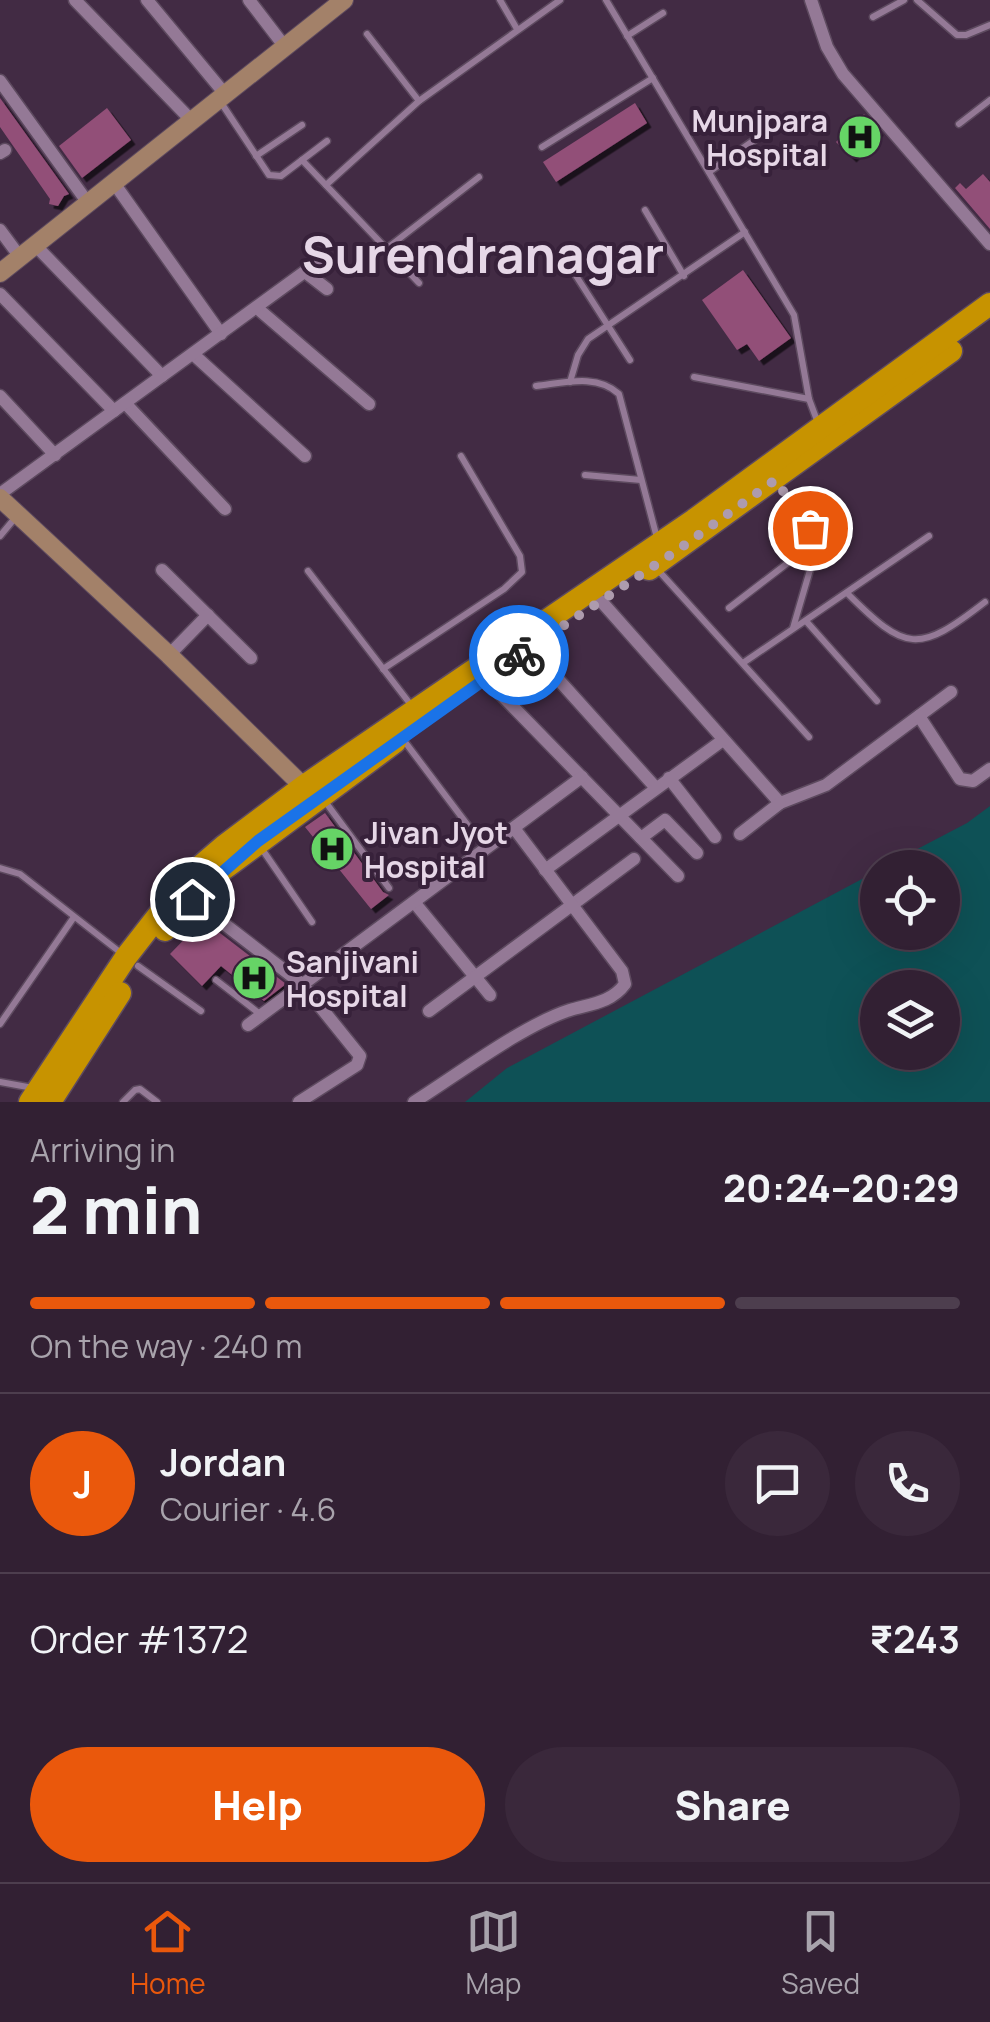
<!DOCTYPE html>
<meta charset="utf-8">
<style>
:root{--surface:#322033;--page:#3a283b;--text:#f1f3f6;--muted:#a8a3ac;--line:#4d3e4e;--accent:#ea580c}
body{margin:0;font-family:Manrope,sans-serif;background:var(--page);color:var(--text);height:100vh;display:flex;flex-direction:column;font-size:38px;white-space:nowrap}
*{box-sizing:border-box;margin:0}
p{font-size:32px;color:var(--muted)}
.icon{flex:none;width:55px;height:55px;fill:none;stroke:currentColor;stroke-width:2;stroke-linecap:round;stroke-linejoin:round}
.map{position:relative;height:1102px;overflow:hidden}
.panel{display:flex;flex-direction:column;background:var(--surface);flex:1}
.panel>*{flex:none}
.tools{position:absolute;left:860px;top:850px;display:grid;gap:20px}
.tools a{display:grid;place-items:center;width:100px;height:100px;border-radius:50%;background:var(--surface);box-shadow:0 10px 40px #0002,0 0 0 2px var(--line);font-size:50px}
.pin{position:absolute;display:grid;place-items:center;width:85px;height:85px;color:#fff;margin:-42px;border:5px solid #fff;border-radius:50%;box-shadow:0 2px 10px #0007}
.courier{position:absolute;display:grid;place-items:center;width:100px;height:100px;margin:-50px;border:8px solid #1a73e8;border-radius:50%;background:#fff;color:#222;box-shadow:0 2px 12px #0007}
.overview em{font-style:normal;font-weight:800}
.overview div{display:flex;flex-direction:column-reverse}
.overview{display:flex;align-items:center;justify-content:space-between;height:170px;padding:0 30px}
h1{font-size:65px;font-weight:800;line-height:75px}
.bar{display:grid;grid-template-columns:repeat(4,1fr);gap:15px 10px;align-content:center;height:120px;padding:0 30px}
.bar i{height:12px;border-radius:8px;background:var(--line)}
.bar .selected{background:var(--accent)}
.bar p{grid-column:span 4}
.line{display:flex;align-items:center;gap:25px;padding:0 30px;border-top:2px solid var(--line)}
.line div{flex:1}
.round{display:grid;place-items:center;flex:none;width:105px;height:105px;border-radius:52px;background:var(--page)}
.button{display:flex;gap:20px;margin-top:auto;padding:20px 30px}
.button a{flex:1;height:115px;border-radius:60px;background:var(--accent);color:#fff;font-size:40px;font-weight:800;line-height:115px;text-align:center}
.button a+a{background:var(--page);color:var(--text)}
.menu{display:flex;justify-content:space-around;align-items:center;height:140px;border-top:2px solid var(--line);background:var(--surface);font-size:28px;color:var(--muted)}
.menu a{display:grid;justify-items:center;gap:5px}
.menu .selected{color:var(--accent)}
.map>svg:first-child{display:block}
.water{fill:#0e5156;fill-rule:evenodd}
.building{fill:#924f78;filter:url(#shadow)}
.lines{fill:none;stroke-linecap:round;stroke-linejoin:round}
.lane-casing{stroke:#5d4a5f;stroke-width:9}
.street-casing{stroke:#5d4a5f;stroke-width:15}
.secondary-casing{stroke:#5d4a5f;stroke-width:20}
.highway-casing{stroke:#5d4a5f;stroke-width:25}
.lane{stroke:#947996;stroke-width:6}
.street{stroke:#947996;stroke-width:12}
.secondary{stroke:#a38169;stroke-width:18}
.highway{stroke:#c79300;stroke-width:22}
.done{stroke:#ad9bae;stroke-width:10;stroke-dasharray:0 18}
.route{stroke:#1a73e8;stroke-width:12}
.labels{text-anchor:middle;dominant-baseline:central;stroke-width:8;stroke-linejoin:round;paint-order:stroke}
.poi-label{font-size:30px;font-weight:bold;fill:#e6d7e7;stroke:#37213a;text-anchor:start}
.town-label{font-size:50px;font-weight:bold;fill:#e6d7e7;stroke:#37213a}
</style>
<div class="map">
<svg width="990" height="1102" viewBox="0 0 990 1102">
<defs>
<filter id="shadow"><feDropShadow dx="4.5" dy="4.5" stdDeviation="0" flood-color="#0009"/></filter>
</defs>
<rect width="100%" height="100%" fill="#422b44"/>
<path class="water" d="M990 806V1102H465L507 1068 877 871 878 932H942V868L883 867 967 823ZM878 988H942V1052H878Z"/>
<g class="building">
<polygon points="0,98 69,194 64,196 58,206 49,204 50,199 0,127"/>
<polygon points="635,103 647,123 556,182 543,162"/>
<polygon points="107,108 131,140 82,178 59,146"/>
<polygon points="864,114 879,131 852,158 836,142"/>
<polygon points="983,174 990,182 990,229 955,188 960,183 966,189"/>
<polygon points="743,270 791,338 759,361 747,344 737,350 702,300"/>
<polygon points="325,813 383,892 389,895 371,909 305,827"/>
<polygon points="203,920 286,984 264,1001 221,966 202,986 170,954"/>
</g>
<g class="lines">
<defs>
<g id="lane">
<polyline points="500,0 517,29"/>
<polyline points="606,0 794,315 809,399 818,423"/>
<polyline points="917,0 957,35 966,35 990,25"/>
<polyline points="873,17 904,0"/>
<polyline points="367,34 419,101"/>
<polyline points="627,36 663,13"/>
<polyline points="220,101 269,175 281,176 327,141"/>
<polyline points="959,124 990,100"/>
<polyline points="542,147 653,78"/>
<polyline points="256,156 302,125"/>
<polyline points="302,160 419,283"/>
<polyline points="709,172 767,131"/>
<polyline points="326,185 419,101 560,0"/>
<polyline points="645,210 684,276"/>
<polyline points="386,249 479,177"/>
<polyline points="573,271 630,360"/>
<polyline points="694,377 809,399"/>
<polyline points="570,382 578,355 588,339 745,232"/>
<path d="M536 386C563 383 597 373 619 394L657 538"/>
<polyline points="585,475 641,480"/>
<path d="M775 481C792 503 815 524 815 553L793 628"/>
<polyline points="0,536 15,518"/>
<polyline points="658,570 809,737"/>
<polyline points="308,571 411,705"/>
<path d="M847 593C906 652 918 654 985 602"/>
<polyline points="729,608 815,542"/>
<polyline points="806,621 877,701"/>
<polyline points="743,663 929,536"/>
<polyline points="383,669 504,589 522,572 520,556 461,456"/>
<polyline points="402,738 485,848"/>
<polyline points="324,800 389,888"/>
<polyline points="262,849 312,922"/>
<polyline points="0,868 20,874 121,953"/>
<polyline points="138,966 201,1011"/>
<polyline points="216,980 260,1014"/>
<polyline points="0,1024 74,917"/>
<polyline points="0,1082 33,1088"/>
<polyline points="123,1102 135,1090 140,1089 157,1102"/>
</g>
<g id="street">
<polyline points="75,0 192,121"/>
<polyline points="147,0 225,94"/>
<polyline points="249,0 285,47"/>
<polyline points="811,0 827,47 843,74 990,244"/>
<polyline points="0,81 88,203"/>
<polyline points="0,153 5,150"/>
<polyline points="114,183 221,334"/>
<polyline points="0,230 20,257"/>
<polyline points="35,245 162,376"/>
<polyline points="305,272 327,289"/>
<polyline points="0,294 114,411"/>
<polyline points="257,308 369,404"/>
<polyline points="193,354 305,456"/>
<polyline points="0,396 55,455"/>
<polyline points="125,403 225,509"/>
<polyline points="0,494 318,262"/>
<polyline points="162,570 251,658"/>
<polyline points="601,601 780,803 826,785 951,692"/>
<polyline points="530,648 656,788"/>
<polyline points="169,655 208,615"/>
<polyline points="485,678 678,876"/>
<polyline points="919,716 960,779 973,781 990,769"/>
<polyline points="669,778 715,837"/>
<polyline points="740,834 780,803"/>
<polyline points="641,838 665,820 697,853"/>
<polyline points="545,870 723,740"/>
<polyline points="192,899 302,984 360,1056 357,1065 299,1102"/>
<polyline points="414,902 490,995"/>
<polyline points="429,1011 634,859"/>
<polyline points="248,1025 582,777"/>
<path d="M414 1102C457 1075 523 1025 570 1010 590 1004 611 1003 625 984L622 971 514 828"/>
</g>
<g id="secondary">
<polyline points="0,273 344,0"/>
<polyline points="0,498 169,655 311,794"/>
</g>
<g id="highway">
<polyline points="649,569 951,351"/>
<polyline points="165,930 221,871 395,742"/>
<polyline points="30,1102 126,957 189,876 224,846 304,786 694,520 990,304"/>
<polyline points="50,1102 120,993"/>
</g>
</defs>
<use href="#lane" class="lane-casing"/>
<use href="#street" class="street-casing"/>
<use href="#secondary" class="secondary-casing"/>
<use href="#highway" class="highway-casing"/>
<use href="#lane" class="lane"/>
<use href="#street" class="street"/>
<use href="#secondary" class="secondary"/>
<use href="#highway" class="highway"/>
</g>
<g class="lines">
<polyline class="done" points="519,655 675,552 775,480 810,528"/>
<polyline class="route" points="192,899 258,841 519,655"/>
</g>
<defs>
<symbol id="hospital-disc" viewBox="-11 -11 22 22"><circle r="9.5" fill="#66d466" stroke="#37213a"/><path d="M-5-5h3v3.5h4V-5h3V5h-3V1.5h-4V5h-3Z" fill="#111"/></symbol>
</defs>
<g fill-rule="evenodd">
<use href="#hospital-disc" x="835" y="112" width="50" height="50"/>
<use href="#hospital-disc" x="307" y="824" width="50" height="50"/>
<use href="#hospital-disc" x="229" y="953" width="50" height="50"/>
</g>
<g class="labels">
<g class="poi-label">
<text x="828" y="120" text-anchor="end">Munjpara<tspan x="828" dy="34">Hospital</tspan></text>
<text x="364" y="832">Jivan Jyot<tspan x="364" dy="34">Hospital</tspan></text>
<text x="286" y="961">Sanjivani<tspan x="286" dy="34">Hospital</tspan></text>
</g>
<g class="town-label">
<text x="483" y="254">Surendranagar</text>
</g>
</g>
</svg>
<div class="tools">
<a><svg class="icon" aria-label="locate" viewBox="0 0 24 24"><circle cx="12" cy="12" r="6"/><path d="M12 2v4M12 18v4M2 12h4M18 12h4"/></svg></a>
<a><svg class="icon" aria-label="layers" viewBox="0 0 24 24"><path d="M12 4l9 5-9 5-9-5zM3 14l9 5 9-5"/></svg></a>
</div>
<div class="pin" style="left:810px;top:528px;background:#ea580c"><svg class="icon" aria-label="bag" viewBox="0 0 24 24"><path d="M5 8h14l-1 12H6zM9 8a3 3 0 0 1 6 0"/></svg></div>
<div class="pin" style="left:192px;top:899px;background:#1f2937"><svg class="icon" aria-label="home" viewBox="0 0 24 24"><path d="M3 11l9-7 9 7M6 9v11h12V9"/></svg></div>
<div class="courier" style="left:519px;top:655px"><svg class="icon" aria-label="bike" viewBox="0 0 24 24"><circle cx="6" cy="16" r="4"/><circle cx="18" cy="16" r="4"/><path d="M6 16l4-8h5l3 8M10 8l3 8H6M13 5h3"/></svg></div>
</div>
<section class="panel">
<div class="overview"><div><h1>2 min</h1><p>Arriving in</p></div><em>20:24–20:29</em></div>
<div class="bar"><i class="selected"></i><i class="selected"></i><i class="selected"></i><i></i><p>On the way · 240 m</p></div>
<div class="line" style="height:180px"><b class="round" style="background:var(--accent);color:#fff">J</b><div><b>Jordan</b><p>Courier · 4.6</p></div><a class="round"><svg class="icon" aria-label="chat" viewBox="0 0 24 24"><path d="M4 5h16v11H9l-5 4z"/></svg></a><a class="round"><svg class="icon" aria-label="phone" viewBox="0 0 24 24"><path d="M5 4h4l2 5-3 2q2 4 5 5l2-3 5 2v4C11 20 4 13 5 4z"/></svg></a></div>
<div class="line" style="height:130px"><div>Order #1372</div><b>₹243</b></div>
<div class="button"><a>Help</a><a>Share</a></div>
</section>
<nav class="menu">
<a class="selected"><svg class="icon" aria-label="home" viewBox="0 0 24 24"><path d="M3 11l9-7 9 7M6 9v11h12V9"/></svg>Home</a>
<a><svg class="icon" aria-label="map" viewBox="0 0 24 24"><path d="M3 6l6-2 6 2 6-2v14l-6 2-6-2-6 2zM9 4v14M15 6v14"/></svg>Map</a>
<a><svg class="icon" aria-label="saved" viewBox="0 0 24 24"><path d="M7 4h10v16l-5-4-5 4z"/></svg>Saved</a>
</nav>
